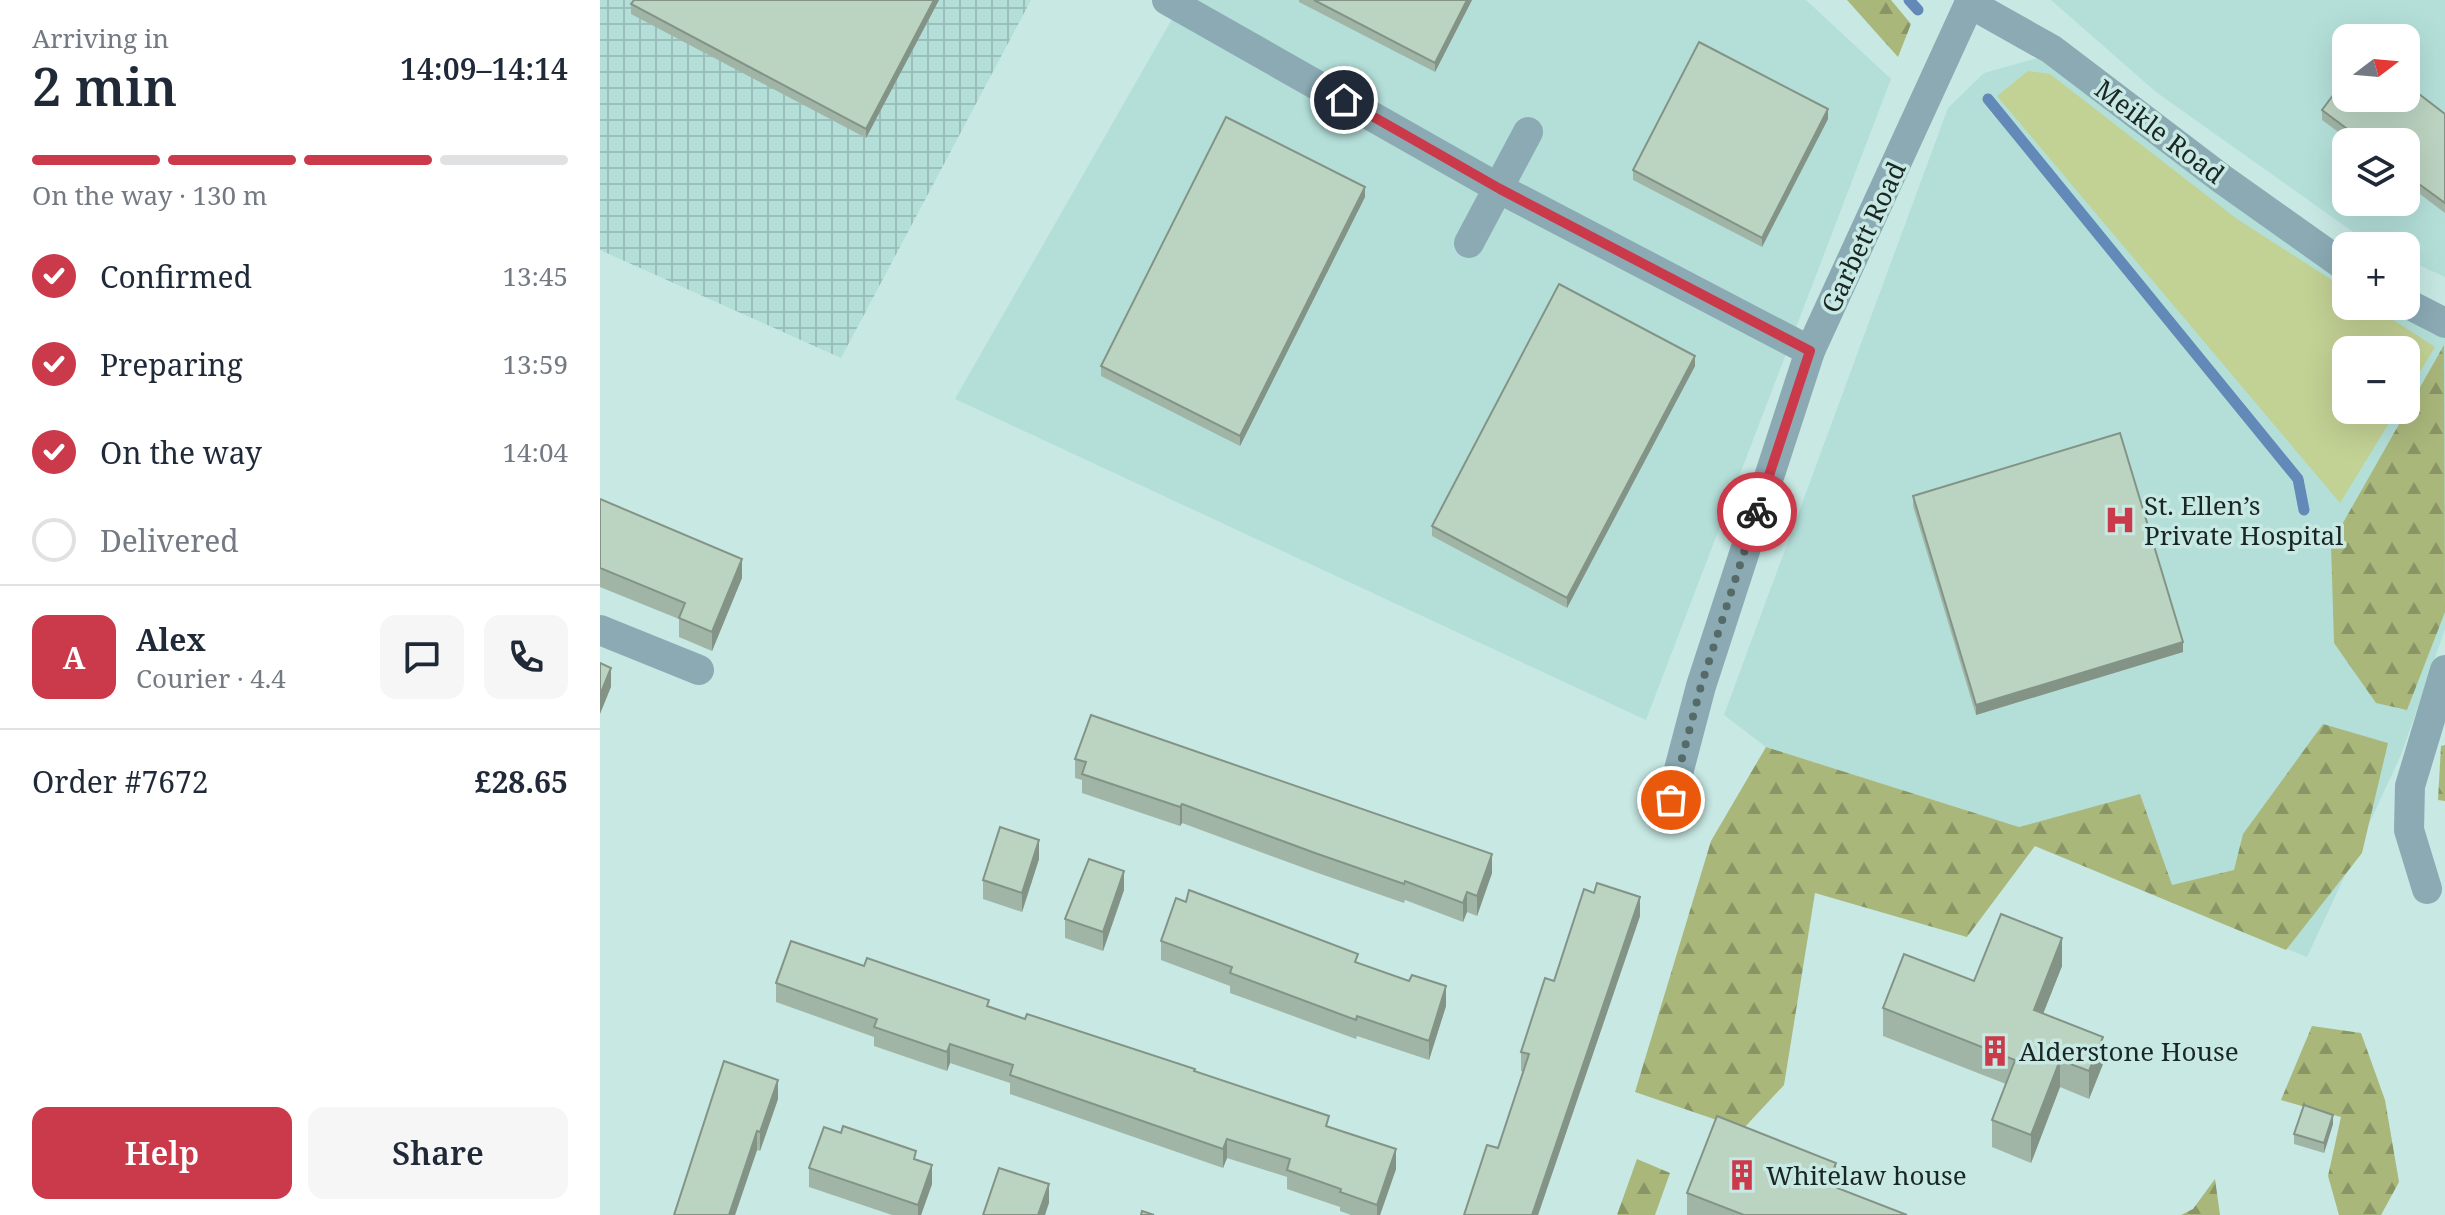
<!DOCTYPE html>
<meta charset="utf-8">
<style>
:root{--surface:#fff;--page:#f6f6f7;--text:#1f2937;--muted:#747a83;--line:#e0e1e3;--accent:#ca3a4a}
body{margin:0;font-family:"Noto Serif",serif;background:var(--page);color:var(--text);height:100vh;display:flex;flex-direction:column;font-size:30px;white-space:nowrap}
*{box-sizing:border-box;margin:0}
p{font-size:26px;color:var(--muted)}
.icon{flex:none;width:44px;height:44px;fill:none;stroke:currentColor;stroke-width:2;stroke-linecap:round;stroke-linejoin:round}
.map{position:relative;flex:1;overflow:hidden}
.side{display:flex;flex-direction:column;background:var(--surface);width:600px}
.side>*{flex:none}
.needle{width:52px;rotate:74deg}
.controls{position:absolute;left:1732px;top:24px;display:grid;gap:16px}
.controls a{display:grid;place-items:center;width:88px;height:88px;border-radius:16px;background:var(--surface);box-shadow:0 8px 32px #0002;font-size:40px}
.pin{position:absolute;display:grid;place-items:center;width:68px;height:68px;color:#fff;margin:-34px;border:4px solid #fff;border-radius:50%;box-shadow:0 2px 8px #0007}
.courier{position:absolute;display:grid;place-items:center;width:80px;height:80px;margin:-40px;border:6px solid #ca3a4a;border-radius:50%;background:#fff;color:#222;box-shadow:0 2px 10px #0007}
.overview em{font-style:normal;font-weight:600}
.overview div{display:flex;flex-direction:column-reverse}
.overview{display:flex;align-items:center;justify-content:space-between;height:136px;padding:0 32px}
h1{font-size:52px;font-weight:600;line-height:60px}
.bar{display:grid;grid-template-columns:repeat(4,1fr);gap:12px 8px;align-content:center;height:96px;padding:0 32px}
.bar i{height:10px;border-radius:6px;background:var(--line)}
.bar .active{background:var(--accent)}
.bar p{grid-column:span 4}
.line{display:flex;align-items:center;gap:20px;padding:0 32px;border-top:2px solid var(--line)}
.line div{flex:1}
.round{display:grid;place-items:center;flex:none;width:84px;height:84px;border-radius:16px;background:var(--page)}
ol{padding:0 32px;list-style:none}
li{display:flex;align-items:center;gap:24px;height:88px}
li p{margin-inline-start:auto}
li .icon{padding:8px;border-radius:50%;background:var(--accent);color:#fff;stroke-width:4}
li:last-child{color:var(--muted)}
li i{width:44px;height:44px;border:4px solid var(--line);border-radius:50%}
.action{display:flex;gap:16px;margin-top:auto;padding:16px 32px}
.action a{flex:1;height:92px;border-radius:16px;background:var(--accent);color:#fff;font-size:32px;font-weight:600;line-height:92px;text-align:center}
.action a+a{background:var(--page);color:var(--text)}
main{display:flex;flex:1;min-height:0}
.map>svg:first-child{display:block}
.built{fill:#b4dfd9;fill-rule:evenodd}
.industrial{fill:url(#industrial-grid)}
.green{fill:#c2d194}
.forest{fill:url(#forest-firs)}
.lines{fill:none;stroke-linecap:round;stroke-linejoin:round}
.stream{stroke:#6289b7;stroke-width:11}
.minor{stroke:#8baab4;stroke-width:30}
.wall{fill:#a1b5a6}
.shaded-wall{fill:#839487}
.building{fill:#bbd3c1;stroke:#839487;stroke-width:2}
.done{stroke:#566a67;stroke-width:8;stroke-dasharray:0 14.4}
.route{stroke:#ca3a4a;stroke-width:10}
.labels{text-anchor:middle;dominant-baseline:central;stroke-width:7;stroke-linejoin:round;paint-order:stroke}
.street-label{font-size:26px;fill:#192624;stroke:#c7e8e3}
.poi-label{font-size:26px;fill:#192624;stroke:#c7e8e3;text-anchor:start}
</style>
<main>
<section class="side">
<div class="overview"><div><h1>2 min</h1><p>Arriving in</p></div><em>14:09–14:14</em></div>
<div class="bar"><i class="active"></i><i class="active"></i><i class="active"></i><i></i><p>On the way · 130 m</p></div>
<ol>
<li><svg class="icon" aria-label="check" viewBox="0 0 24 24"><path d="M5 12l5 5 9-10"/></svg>Confirmed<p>13:45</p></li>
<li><svg class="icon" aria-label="check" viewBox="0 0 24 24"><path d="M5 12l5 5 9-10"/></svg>Preparing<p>13:59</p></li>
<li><svg class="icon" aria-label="check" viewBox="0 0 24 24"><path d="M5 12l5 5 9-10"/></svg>On the way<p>14:04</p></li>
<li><i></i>Delivered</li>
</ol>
<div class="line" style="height:144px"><b class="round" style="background:var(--accent);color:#fff">A</b><div><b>Alex</b><p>Courier · 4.4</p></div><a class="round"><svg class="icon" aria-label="chat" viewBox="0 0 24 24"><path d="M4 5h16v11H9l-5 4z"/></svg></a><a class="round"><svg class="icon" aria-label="phone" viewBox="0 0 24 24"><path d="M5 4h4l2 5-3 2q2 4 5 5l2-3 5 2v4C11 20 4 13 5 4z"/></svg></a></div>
<div class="line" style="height:104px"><div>Order #7672</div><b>£28.65</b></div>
<div class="action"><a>Help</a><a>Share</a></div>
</section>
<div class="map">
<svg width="1845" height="1215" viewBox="0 0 1845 1215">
<defs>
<pattern id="industrial-grid" width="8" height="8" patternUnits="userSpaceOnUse" patternTransform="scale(2)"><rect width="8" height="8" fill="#b4dfd9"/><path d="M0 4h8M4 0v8" fill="none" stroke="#9abfba"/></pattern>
<pattern id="forest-firs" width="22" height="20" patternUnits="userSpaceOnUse" patternTransform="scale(2)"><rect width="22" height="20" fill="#a9b77b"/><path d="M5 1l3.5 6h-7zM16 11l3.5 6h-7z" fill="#899565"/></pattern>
</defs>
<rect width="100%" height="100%" fill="#c7e8e3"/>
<g class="built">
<polygon points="583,0 1206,0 1291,79 1046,720 355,399"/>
<path d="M1451 0H1845V277L1806 259V246H1779L1763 239 1556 92ZM1746 38H1806V98H1746ZM1746 142H1806V202H1746Z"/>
<path d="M1438 58 1746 279V306H1789L1829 332 1845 338V629L1801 755 1707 957 1434 846 1419 827 1166 747 1124 715 1348 108 1384 73ZM1746 350H1806V410H1746Z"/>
</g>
<polygon class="industrial" points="0,0 431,0 241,358 0,250"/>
<polygon class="green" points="1428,71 1450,74 1637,219 1746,289 1746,306 1772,306 1835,347 1806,395 1806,350 1746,350 1746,410 1797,410 1740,503 1397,96"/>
<g class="forest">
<polygon points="1247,0 1291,0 1311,24 1298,57"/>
<polygon points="1844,345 1845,612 1807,710 1776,703 1734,643 1731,544"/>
<polygon points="1723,724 1788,743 1762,853 1686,950 1435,846 1367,937 1215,893 1184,1085 1143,1129 1035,1092 1111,841 1166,747 1419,827 1540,794 1572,885 1634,870 1643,834"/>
<polygon points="1845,745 1845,801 1838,800 1841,746"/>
<polygon points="1712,1026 1761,1033 1785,1100 1799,1182 1781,1215 1739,1215 1728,1176 1741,1117 1681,1100"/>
<polygon points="1037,1159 1070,1173 1055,1215 1017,1215"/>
<polygon points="1615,1179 1620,1215 1581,1215 1593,1209"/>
</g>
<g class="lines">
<g class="stream">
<polyline points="1309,0 1318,10"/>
<polyline points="1388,99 1698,479 1704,510"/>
</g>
<g class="minor">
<polyline points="567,0 900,189 1210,351"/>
<polyline points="1369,3 1451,49 1622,179 1746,267"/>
<polyline points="869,243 928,132"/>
<polyline points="1806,303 1845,323"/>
<polyline points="0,630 99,670"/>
<polyline points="1071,800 1101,686 1210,351 1371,0"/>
<polyline points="1827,889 1809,830 1810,786 1845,670"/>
</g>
</g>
<g class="wall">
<polygon points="339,0 266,138 31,14 31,4"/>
<polygon points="699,0 872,0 835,72 699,2"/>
<polygon points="1722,110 1845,114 1845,213 1812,188 1810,193 1806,190 1806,142 1752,142 1722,120"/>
<polygon points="1228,119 1162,247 1033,180 1033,170"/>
<polygon points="765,197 640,446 501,376 501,366"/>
<polygon points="1095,366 967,608 832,536 832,526"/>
<polygon points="1313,496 1583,652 1376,715 1313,506"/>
<polygon points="0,499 142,578 112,651 79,637 79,619 0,587"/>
<polygon points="475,759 892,873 877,916 867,912 863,922 805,900 804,903 715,872 582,823 580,826 482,793 482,780 475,778"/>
<polygon points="439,859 422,912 383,899 383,880"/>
<polygon points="524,890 503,951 465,938 465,919"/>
<polygon points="1040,916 938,1215 864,1215 898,1148 923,1072 921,1071 921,1052 954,981"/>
<polygon points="561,941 846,1006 829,1060 757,1036 756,1039 630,993 630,986 561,960"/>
<polygon points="264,966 425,1019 595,1071 729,1127 796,1169 780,1215 751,1215 740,1211 740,1207 687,1189 687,1177 627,1158 623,1168 410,1094 410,1083 350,1063 347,1071 274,1046 274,1037 176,1002 176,983"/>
<polygon points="1462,966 1443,1013 1503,1064 1489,1099 1460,1087 1431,1163 1392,1147 1392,1120 1406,1084 1283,1036 1283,1008 1374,981"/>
<polygon points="178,1099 160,1151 157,1150 135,1215 74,1215"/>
<polygon points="1733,1124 1724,1153 1694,1144 1694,1134"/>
<polygon points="316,1160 332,1184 321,1215 292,1215 209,1187 209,1168"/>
<polygon points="1236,1188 1307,1215 1087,1215 1087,1193"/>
</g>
<g class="shaded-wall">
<polygon points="334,0 339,0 266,138 266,129"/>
<polygon points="867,0 872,0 835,72 835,63"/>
<polygon points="1228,109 1228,119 1162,247 1162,238"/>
<polygon points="1812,179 1812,188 1810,193 1810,183"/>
<polygon points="765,187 765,197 640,446 640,436"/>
<polygon points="1095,356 1095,366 967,608 967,598"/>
<polygon points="142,559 142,578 112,651 112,632"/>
<polygon points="1583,642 1583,652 1376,715 1376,705"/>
<polygon points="11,668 11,687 0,714 0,695"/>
<polygon points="582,804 582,823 580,826 580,807"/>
<polygon points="439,840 439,859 422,912 422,893"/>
<polygon points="892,854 892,873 877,916 877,896"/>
<polygon points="524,871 524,890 503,951 503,932"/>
<polygon points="867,892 867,912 863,922 863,903"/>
<polygon points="1040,897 1040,916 938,1215 932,1215"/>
<polygon points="1462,938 1462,966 1434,1037 1434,1010"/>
<polygon points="846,986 846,1006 829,1060 829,1041"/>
<polygon points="1503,1037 1503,1064 1489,1099 1489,1071"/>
<polygon points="350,1044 350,1063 347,1071 347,1052"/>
<polygon points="1460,1060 1460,1087 1431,1163 1431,1135"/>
<polygon points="178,1080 178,1099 160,1151 160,1132"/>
<polygon points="1733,1115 1733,1124 1724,1153 1724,1143"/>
<polygon points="157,1131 157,1150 135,1215 129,1215"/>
<polygon points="627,1139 627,1158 623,1168 623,1149"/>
<polygon points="796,1149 796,1169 780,1215 777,1215 777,1205"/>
<polygon points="1236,1163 1236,1198 1227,1184"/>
<polygon points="332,1165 332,1184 321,1215 318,1215 318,1205"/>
<polygon points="449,1184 449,1203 445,1215 438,1215"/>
</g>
<g class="building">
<polygon points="34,0 334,0 266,129 31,4"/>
<polygon points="714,0 867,0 835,63"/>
<polygon points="1099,42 1228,109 1162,238 1033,170"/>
<polygon points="1746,78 1746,98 1806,98 1806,84 1845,114 1845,203 1812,179 1810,183 1806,180 1806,142 1760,142 1762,140 1722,110"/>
<polygon points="626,117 765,187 640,436 501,366"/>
<polygon points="959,284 1095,356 967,598 832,526"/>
<polygon points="1520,433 1583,642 1376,705 1313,496"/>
<polygon points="0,499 142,559 112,632 79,618 85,603 0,568"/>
<polygon points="0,663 11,668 0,695"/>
<polygon points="491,715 892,854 877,896 867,892 863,903 805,881 804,884 715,853 582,804 580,807 482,774 486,762 475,759"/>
<polygon points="400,827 439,840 422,893 383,880"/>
<polygon points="489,859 524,871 503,932 465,919"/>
<polygon points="997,883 1040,897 932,1215 864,1215 887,1145 898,1148 929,1054 921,1052 945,978 954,981 984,889 994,893"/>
<polygon points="589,890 758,954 755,962 809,981 812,975 846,986 829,1041 757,1016 756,1020 630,973 632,967 561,941 576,898 586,902"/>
<polygon points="1401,914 1462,938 1434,1010 1503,1037 1489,1071 1460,1060 1431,1135 1392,1120 1415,1060 1283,1008 1304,954 1374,981"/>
<polygon points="191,941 264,966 267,958 389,1000 387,1006 425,1019 427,1014 595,1069 594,1071 729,1116 726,1126 796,1149 777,1205 740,1192 741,1189 687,1170 690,1159 627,1139 623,1149 410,1075 413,1065 350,1044 347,1052 274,1027 277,1019 176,983"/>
<polygon points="124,1061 178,1080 160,1132 157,1131 129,1215 74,1215"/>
<polygon points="1704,1105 1733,1115 1724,1143 1694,1134"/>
<polygon points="1117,1116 1236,1163 1227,1184 1307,1215 1144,1215 1087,1193"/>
<polygon points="243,1126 316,1151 314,1159 332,1165 318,1205 209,1168 224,1127 241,1133"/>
<polygon points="399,1168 449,1184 438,1215 383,1215"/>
<polygon points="542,1211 554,1215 541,1215"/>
</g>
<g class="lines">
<polyline class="done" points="1071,800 1101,686 1157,512"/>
<polyline class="route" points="744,100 900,189 1210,351 1157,512"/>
</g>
<defs>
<symbol id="hospital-bare" viewBox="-9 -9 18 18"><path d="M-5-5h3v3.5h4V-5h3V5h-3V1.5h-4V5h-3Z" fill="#ca3a4a" stroke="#c7e8e3" stroke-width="2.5" paint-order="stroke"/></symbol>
<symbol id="building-bare" viewBox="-9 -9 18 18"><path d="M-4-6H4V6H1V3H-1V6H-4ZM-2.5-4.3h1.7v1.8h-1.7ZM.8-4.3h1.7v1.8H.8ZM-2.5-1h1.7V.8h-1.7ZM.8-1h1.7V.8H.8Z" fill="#ca3a4a" stroke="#c7e8e3" stroke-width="2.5" paint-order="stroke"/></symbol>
</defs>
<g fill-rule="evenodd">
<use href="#hospital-bare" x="1498" y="498" width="44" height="44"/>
<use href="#building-bare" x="1373" y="1029" width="44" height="44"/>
<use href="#building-bare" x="1120" y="1153" width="44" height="44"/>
</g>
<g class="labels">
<g class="street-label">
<text transform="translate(1560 131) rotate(37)">Meikle Road</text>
<text transform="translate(1263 237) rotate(-65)">Garbett Road</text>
</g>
<g class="poi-label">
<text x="1544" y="505">St. Ellen’s<tspan x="1544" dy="30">Private Hospital</tspan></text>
<text x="1419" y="1051">Alderstone House</text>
<text x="1166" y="1175">Whitelaw house</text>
</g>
</g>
</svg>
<div class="controls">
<a><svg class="needle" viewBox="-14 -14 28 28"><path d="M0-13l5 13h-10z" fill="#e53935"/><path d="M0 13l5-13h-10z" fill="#747a83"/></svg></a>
<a><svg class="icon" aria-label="layers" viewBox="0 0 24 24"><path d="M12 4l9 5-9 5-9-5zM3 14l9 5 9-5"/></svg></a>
<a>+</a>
<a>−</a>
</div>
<div class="pin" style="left:1071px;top:800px;background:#ea580c"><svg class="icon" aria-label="bag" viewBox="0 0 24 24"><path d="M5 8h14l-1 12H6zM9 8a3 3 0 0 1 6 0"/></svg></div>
<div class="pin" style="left:744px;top:100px;background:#1f2937"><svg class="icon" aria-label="home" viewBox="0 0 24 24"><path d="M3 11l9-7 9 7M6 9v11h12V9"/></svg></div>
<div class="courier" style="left:1157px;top:512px"><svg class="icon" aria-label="bike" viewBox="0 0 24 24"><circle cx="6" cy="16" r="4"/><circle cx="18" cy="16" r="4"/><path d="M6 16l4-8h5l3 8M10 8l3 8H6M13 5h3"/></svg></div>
</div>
</main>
